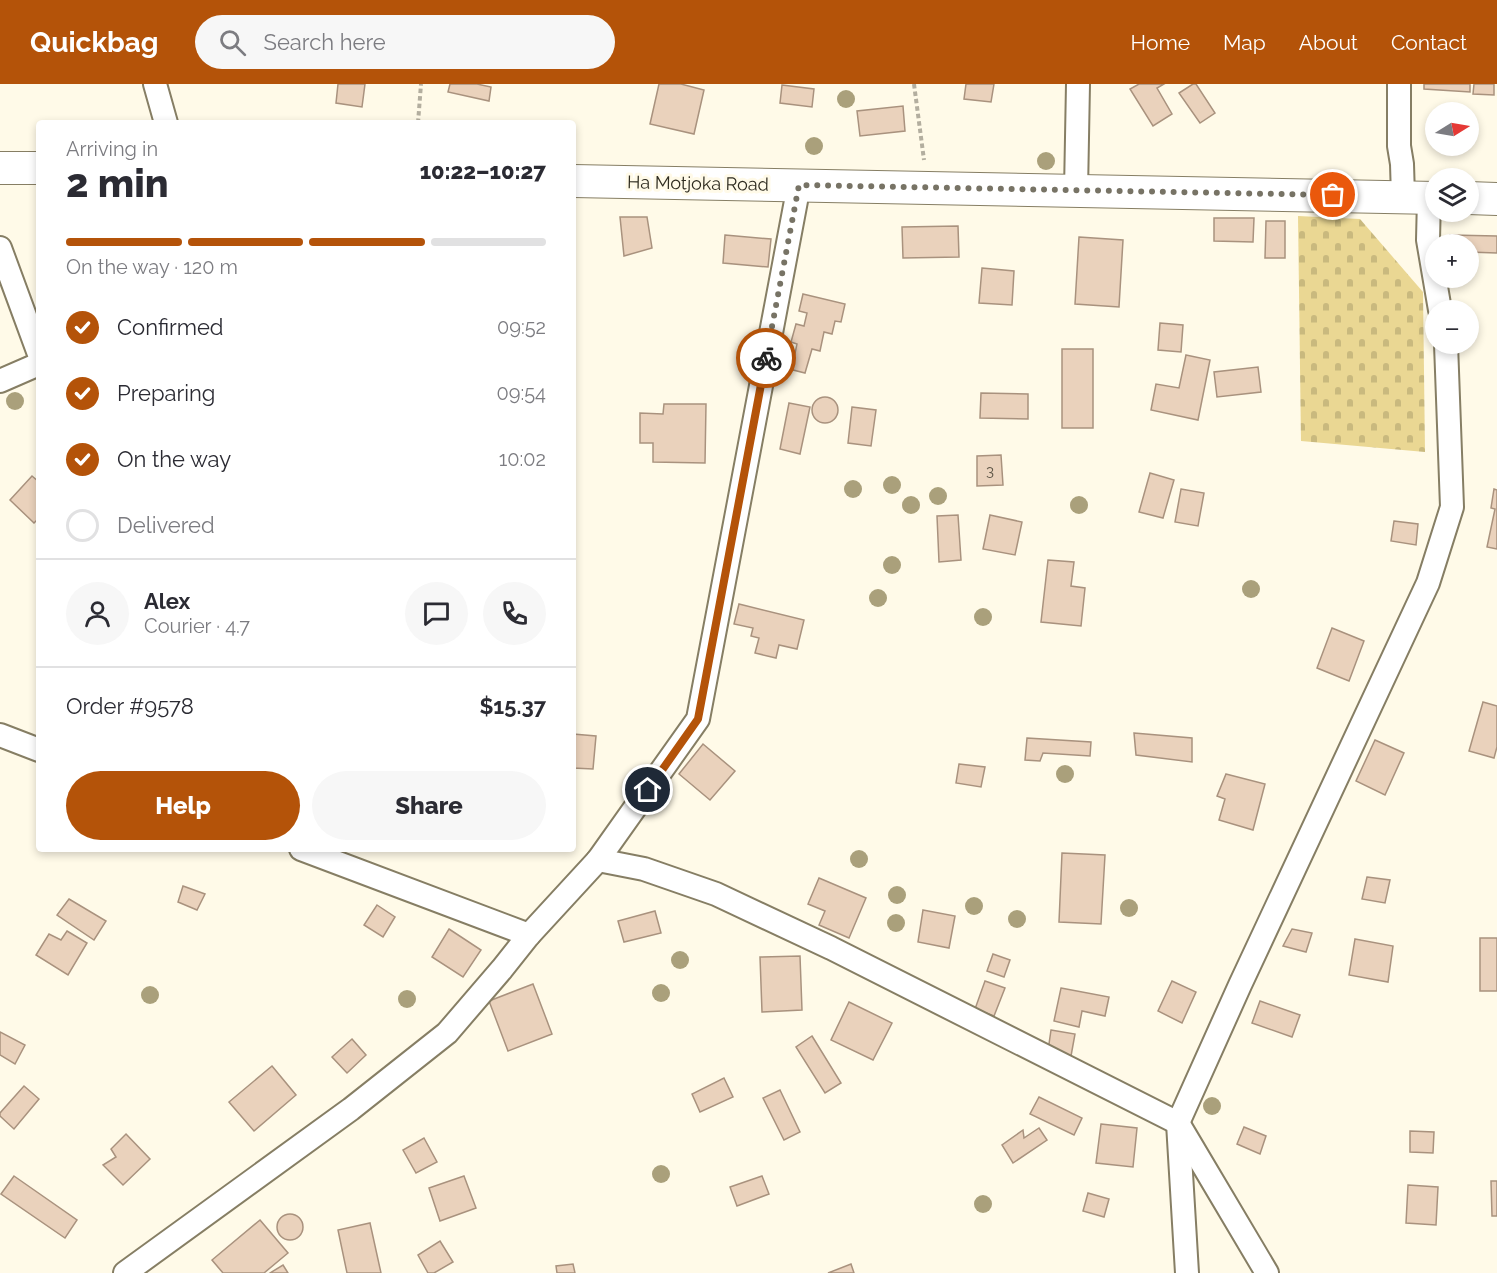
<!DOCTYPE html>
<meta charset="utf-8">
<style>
:root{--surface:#fff;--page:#f7f7f7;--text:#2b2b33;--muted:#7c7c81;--line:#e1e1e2;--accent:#b45309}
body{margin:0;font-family:Raleway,sans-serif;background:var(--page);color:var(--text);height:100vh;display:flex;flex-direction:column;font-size:22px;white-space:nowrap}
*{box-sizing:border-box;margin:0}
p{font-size:20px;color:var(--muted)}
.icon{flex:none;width:33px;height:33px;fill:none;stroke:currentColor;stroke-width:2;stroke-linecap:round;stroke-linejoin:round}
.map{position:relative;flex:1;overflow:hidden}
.sheet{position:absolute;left:36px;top:36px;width:540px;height:732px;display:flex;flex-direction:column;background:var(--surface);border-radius:6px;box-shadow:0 3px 9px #0003}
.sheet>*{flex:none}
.needle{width:39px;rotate:79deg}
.tools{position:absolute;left:1425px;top:18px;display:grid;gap:12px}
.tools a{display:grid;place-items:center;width:54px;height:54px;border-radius:50%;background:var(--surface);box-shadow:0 3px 9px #0003;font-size:30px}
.pin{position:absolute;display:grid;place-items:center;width:51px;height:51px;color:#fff;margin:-26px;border:3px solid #fff;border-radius:50%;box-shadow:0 2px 6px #0007}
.courier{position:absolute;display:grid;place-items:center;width:60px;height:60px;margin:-30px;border:4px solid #b45309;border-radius:50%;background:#fff;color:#222;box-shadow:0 2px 8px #0007}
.headline em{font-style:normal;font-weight:800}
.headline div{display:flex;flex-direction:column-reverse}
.headline{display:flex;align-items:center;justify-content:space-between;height:102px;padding:0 30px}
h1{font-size:39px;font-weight:800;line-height:45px}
.bar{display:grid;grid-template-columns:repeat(4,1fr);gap:9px 6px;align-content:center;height:72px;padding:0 30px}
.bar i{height:8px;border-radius:4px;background:var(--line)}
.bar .on{background:var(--accent)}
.bar p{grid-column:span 4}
.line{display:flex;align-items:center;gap:15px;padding:0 30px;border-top:2px solid var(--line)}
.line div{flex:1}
.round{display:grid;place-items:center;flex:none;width:63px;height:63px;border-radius:32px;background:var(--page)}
ol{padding:0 30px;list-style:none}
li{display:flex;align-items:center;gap:18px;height:66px}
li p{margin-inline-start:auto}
li .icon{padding:6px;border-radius:50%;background:var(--accent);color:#fff;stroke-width:4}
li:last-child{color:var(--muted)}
li i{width:33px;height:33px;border:3px solid var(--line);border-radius:50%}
.cta{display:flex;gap:12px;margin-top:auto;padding:12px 30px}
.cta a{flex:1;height:69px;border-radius:36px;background:var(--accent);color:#fff;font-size:24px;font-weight:800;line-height:69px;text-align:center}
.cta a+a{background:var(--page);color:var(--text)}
header{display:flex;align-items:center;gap:36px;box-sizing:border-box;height:84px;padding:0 30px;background:var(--accent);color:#fff}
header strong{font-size:28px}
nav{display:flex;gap:33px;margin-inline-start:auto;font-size:21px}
.search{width:420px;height:54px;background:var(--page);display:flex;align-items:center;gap:15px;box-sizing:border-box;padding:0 21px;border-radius:33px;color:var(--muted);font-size:22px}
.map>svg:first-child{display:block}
.cemetery{fill:url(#cemetery-stones)}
.building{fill:#ead2bc;stroke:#a9927e;stroke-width:1.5}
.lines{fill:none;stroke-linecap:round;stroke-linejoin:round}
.street-casing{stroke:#867e64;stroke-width:26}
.secondary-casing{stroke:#867e64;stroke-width:34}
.path{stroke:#b3ae9f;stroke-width:4;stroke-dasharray:4.5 3;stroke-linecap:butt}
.street{stroke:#fff;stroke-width:22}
.secondary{stroke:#fff;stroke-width:32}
.tree{fill:#aaa07b}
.done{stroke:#777365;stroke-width:6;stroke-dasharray:0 10.8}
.route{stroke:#b45309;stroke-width:8}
.labels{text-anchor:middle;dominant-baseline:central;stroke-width:6;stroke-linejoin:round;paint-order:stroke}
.number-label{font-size:15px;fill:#5d5546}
.street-label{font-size:18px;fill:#2e2b1f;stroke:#fffae8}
</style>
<header>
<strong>Quickbag</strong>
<div class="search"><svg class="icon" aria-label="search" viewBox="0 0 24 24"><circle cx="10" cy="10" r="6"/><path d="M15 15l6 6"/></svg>Search here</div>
<nav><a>Home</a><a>Map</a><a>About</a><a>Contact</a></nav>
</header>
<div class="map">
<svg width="1497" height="1189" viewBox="0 0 1497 1189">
<defs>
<pattern id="cemetery-stones" width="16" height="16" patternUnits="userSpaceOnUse" patternTransform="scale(1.5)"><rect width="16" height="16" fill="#ead793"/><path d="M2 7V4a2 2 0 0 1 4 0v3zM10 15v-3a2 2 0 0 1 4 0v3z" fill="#c9b97e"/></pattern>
</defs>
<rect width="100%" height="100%" fill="#fffae8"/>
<polygon class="cemetery" points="1298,132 1360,135 1423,208 1425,368 1301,357"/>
<g class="building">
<polygon points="338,0 365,0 362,23 336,19"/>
<polygon points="450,0 477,0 491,3 489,17 448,8"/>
<polygon points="659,0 681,0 704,6 694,50 650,40"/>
<polygon points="966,0 994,0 991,18 964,15"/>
<polygon points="1139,0 1164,0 1157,4 1172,30 1153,42 1130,5"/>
<polygon points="1193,0 1196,0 1215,29 1200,39 1179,9"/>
<polygon points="1424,0 1470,0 1470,8 1424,5"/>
<polygon points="1474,0 1494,0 1494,11 1473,10"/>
<polygon points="782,1 814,5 812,23 780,19"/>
<polygon points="903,22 905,47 860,52 857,27"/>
<polygon points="620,133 647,133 652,164 624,172"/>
<polygon points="1214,134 1254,134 1253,158 1214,157"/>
<polygon points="1266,137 1285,137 1285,174 1265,174"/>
<polygon points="958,142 959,173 903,174 902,143"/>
<polygon points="725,151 771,155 768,183 723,179"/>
<polygon points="1450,151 1497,152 1497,169 1468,168 1468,160 1450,160"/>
<polygon points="1079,153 1123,156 1119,223 1075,220"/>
<polygon points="982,184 1014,187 1012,221 979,219"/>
<polygon points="803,210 845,220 841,238 835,237 832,250 824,248 820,267 812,265 805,289 785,284 788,272 794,274 797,260 791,258 796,240 804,242 807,229 799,227"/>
<polygon points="1160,239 1183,241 1181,268 1158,266"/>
<rect x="1062" y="265" width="31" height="79"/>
<polygon points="1186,271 1210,276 1198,336 1151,326 1156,300 1179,304"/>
<polygon points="1258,283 1261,308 1217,313 1214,288"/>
<polygon points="981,309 1028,310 1028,335 980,334"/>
<circle cx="825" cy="326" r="13"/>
<polygon points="789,319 810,323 800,370 780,365"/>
<polygon points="664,320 706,320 705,379 653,378 653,359 640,359 640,329 663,330"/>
<polygon points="852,323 876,326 871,362 848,359"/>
<polygon points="1001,371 1003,401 977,402 977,372"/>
<polygon points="1150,389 1174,396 1163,434 1139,428"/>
<polygon points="32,392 39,398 39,434 34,439 10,416"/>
<polygon points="1181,405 1204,409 1198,442 1175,438"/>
<polygon points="1494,405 1497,406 1497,465 1487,463 1495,425 1491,424"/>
<polygon points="958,431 961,476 939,478 937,432"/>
<polygon points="990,431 1022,438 1015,471 983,465"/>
<polygon points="1394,437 1418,440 1416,461 1391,457"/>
<polygon points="1048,476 1074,478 1071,502 1085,504 1081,542 1041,538"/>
<polygon points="739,520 804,536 797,565 779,561 776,574 755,569 759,554 751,552 753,544 734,540"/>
<polygon points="1332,544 1364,557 1349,597 1317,584"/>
<polygon points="1483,618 1497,622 1497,663 1494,674 1469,667"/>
<polygon points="1134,649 1192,654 1192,678 1136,671"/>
<polygon points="573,650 596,652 593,685 573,684"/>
<polygon points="1027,654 1091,658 1090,672 1043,669 1040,677 1025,676"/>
<polygon points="1375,656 1404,669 1385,711 1356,697"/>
<polygon points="703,660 735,687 710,716 679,690"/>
<polygon points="959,680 985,683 981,703 956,699"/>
<polygon points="1226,690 1265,700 1253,746 1219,736 1225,715 1217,712"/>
<polygon points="1062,769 1105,771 1101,840 1059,838"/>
<polygon points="1367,793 1390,796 1385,819 1362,815"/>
<polygon points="819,794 866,814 849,854 819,841 825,827 808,820"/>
<polygon points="183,802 205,810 197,826 178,818"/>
<polygon points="69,815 106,837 94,856 57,831"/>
<polygon points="377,821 395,833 383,853 364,841"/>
<polygon points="923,826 955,832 949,864 918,858"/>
<polygon points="655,827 661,849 624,858 618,837"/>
<polygon points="449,845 481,866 463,893 432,873"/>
<polygon points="1292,845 1312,849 1306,868 1283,862"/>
<polygon points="67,847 87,859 68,891 36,871 49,850 61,856"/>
<rect x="1480" y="854" width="17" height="53"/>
<polygon points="1355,855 1393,862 1388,898 1349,891"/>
<polygon points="993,870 1010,876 1004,893 987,887"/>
<polygon points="800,872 802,926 762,928 760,873"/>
<polygon points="985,897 1005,904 994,932 975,925"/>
<polygon points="1172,897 1196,908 1182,939 1158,927"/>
<polygon points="533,900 552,950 508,967 489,917"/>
<polygon points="1061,904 1109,913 1105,932 1082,927 1079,943 1054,937"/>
<polygon points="1260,917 1300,931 1292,953 1252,939"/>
<polygon points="849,918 892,939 873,976 831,956"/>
<polygon points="1051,946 1075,950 1071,972 1048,967"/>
<polygon points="0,948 25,961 15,980 0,971"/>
<polygon points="812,952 841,999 825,1009 796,963"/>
<polygon points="352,955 366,971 347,989 332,973"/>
<polygon points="272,982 296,1011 254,1047 229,1018"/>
<polygon points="724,994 733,1013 700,1028 692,1010"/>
<polygon points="24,1002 39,1015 14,1045 0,1032 0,1029"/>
<polygon points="780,1006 800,1048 784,1056 763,1014"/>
<polygon points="1039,1013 1082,1034 1074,1051 1030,1030"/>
<polygon points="1101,1040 1137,1044 1133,1083 1096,1079"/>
<polygon points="1244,1043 1266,1052 1260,1070 1237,1060"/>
<polygon points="1039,1044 1047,1056 1013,1079 1002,1061 1023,1046 1024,1054"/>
<polygon points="1410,1047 1434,1048 1433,1069 1410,1068"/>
<polygon points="126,1050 150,1075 123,1101 103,1081 116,1073 111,1065"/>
<polygon points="424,1054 437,1078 416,1089 403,1066"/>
<polygon points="14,1092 77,1136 65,1154 1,1110"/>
<polygon points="464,1092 476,1124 440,1137 429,1104"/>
<polygon points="762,1092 769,1110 737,1122 730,1103"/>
<polygon points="1491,1097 1497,1097 1497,1132 1492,1132"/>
<polygon points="1408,1101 1438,1103 1436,1141 1406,1139"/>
<polygon points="1088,1109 1109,1115 1104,1133 1083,1127"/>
<circle cx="290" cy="1143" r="13"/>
<polygon points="260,1136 288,1169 264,1189 223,1189 212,1176"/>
<polygon points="370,1139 381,1189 347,1189 338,1146"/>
<polygon points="440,1157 453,1178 434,1189 428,1189 418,1171"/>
<polygon points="573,1180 575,1189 557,1189 556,1182"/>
<polygon points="851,1180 854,1189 828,1189"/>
<polygon points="283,1181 288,1189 270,1189"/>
</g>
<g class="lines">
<defs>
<g id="street">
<polyline points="155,0 166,39"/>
<polyline points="1399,0 1399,62 1402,80 1403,113"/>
<polyline points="1076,107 1078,0"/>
<polyline points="1429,114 1428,156 1440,226"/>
<polyline points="0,164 39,270"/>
<polyline points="0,297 39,280"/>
<polyline points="0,651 39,666"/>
<polyline points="301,765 529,851"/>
<polyline points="598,776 644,785 716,810 831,864 1178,1039 1267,1189"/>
<polyline points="125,1189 351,1025 447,949 502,885 529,851 598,776 698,635 799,101"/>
<polyline points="1187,1189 1178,1039 1240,901 1428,499 1452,423 1446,260"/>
</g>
<g id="secondary">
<polyline points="0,84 39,84"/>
<polyline points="573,97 1436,114"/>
<polyline points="1468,114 1497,115"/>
</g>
</defs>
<use href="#street" class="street-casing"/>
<use href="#secondary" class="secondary-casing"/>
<g class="path">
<polyline points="914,0 924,76"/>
<polyline points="418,39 421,0"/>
</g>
<use href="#street" class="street"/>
<use href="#secondary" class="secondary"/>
</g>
<g class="tree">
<circle cx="846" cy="15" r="9"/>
<circle cx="814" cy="62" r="9"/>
<circle cx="1046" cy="77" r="9"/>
<circle cx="15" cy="317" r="9"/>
<circle cx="892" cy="401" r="9"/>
<circle cx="853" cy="405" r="9"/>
<circle cx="938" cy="412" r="9"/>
<circle cx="911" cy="421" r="9"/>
<circle cx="1079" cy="421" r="9"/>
<circle cx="892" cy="481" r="9"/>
<circle cx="1251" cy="505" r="9"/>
<circle cx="878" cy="514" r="9"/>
<circle cx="983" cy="533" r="9"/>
<circle cx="1065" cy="690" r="9"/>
<circle cx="859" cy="775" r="9"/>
<circle cx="897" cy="811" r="9"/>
<circle cx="974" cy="822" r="9"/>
<circle cx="1129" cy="824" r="9"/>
<circle cx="1017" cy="835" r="9"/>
<circle cx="896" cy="839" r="9"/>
<circle cx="680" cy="876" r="9"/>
<circle cx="661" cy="909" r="9"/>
<circle cx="150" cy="911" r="9"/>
<circle cx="407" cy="915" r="9"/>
<circle cx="1212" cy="1022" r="9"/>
<circle cx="661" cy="1090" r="9"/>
<circle cx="983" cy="1120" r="9"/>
</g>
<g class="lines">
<polyline class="done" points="766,274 799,101 1333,111"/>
<polyline class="route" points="648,706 698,635 766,274"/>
</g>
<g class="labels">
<g class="number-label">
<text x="990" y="387">3</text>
</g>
<g class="street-label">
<text transform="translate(698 99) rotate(1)">Ha Motjoka Road</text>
</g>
</g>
</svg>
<div class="tools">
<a><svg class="needle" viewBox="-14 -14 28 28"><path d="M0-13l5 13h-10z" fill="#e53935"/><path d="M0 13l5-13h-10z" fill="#7c7c81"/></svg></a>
<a><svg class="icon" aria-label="layers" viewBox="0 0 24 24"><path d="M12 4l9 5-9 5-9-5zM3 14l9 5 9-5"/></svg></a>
<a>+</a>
<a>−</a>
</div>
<div class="pin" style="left:1333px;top:111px;background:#ea580c"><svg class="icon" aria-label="bag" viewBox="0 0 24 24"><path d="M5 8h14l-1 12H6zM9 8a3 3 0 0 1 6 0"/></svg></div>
<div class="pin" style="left:648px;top:706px;background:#1f2937"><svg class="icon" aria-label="home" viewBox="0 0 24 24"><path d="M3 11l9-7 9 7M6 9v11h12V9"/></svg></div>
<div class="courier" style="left:766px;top:274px"><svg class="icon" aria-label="bike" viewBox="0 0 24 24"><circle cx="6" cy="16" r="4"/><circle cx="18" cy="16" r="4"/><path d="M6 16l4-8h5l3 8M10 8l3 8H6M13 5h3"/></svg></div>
<section class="sheet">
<div class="headline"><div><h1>2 min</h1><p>Arriving in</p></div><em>10:22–10:27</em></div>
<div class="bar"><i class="on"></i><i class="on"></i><i class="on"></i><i></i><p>On the way · 120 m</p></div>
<ol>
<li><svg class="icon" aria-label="check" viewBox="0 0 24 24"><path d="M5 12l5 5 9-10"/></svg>Confirmed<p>09:52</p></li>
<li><svg class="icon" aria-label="check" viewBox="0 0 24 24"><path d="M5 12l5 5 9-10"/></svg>Preparing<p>09:54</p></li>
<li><svg class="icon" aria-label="check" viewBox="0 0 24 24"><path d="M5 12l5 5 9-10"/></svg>On the way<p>10:02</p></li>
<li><i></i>Delivered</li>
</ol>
<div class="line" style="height:108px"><a class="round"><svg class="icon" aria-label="person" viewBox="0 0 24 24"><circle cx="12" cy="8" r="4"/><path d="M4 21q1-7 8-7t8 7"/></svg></a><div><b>Alex</b><p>Courier · 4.7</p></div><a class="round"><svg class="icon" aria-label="chat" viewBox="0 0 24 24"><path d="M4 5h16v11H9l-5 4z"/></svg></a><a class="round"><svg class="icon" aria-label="phone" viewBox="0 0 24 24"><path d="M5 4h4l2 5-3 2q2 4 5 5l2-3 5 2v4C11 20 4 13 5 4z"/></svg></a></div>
<div class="line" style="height:78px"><div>Order #9578</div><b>$15.37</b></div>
<div class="cta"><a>Help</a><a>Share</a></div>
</section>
</div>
